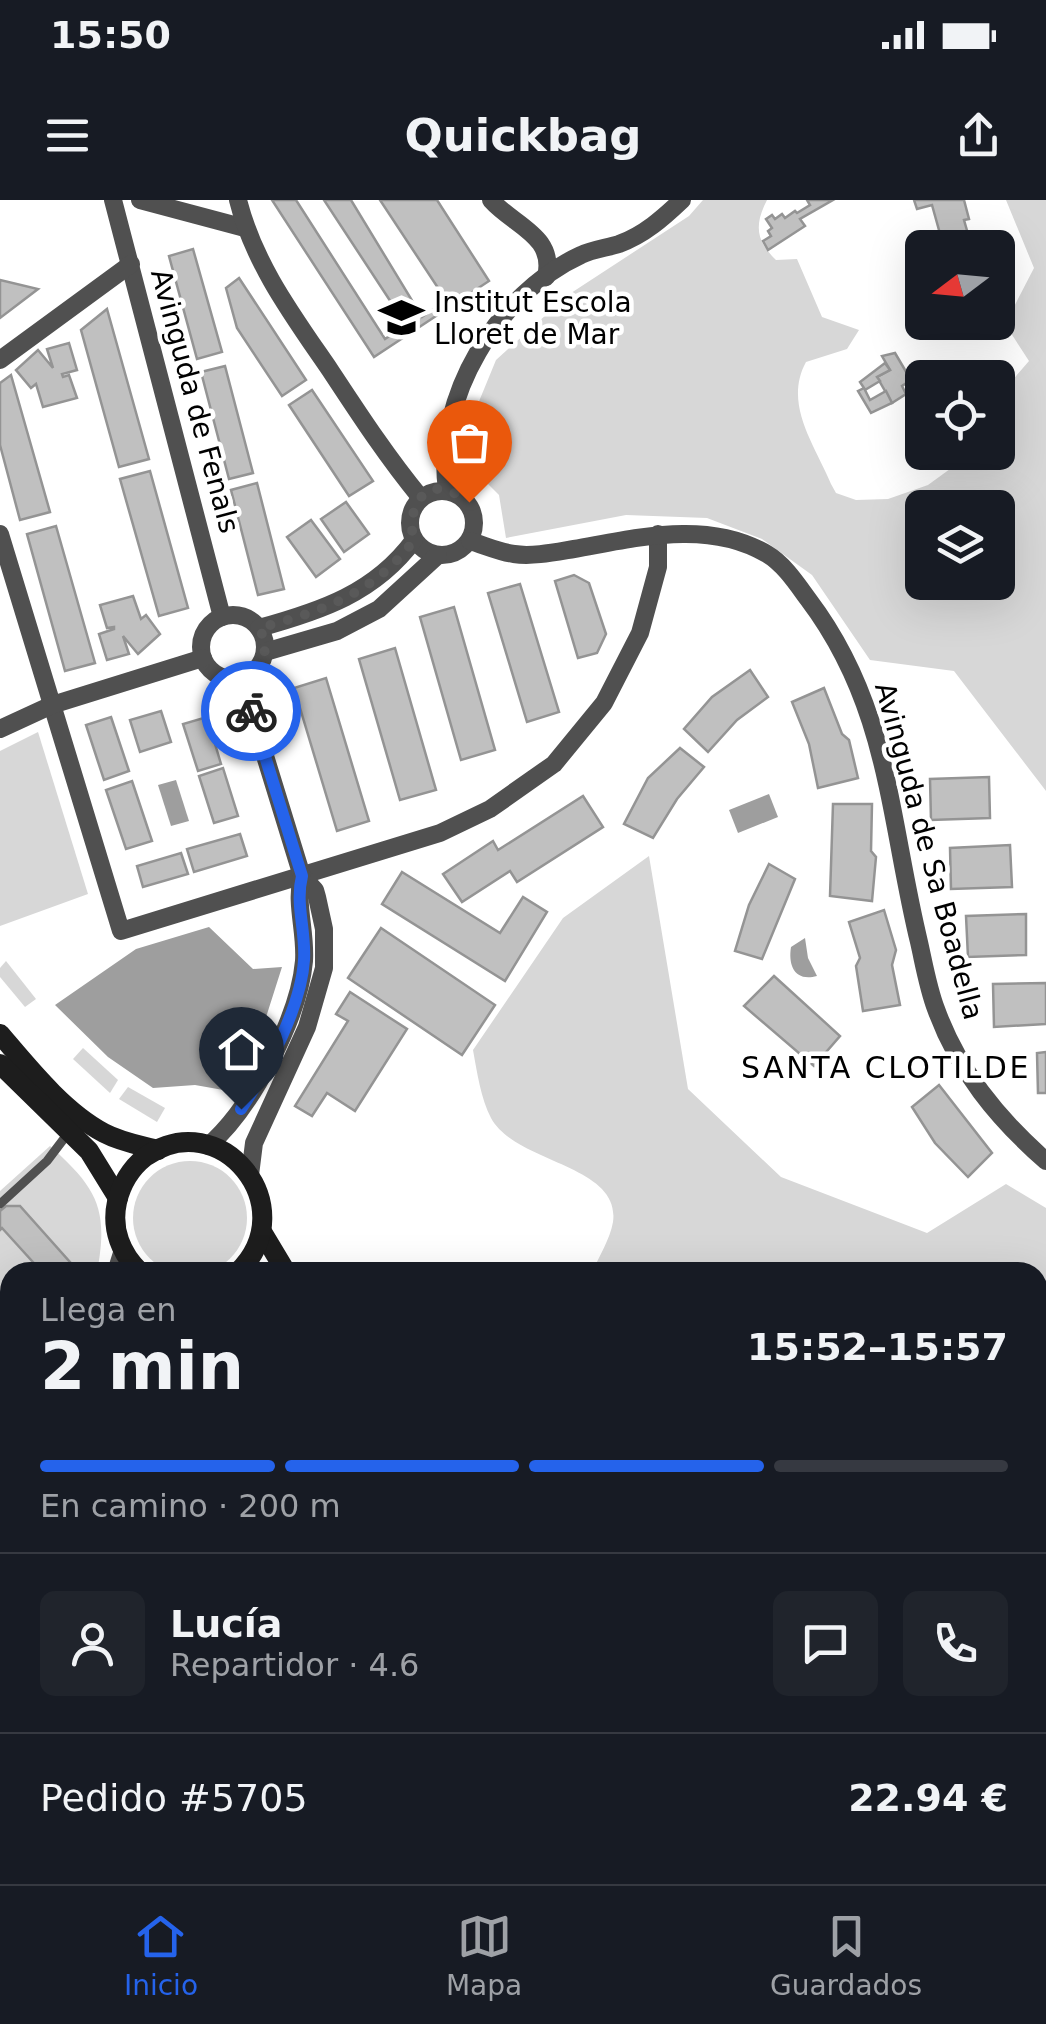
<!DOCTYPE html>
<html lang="es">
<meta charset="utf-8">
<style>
:root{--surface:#171b24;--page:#20242c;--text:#f1f3f6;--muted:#9ea1a6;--line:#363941;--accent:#2563eb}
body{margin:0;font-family:"DejaVu Sans",sans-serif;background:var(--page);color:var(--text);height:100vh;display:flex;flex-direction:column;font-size:38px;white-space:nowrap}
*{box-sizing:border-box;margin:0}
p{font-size:32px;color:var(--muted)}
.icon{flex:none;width:55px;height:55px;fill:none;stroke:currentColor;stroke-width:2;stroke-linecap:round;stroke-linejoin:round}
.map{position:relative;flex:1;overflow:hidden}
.details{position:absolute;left:0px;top:1062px;width:1048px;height:622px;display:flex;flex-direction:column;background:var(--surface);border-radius:30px 30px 0 0;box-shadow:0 10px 40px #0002}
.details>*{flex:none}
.needle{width:65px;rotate:254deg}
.fabs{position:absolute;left:905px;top:30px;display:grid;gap:20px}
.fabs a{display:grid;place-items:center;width:110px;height:110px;border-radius:15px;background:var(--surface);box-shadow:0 10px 40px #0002;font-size:50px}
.pin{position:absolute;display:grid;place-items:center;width:85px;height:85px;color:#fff;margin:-102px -42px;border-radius:50% 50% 50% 0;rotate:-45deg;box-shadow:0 0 10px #0007}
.pin .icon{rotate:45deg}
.courier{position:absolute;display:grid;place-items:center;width:100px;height:100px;margin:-50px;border:8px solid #2563eb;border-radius:50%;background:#fff;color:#222;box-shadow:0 2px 12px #0007}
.headline em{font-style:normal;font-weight:700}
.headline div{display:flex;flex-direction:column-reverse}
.headline{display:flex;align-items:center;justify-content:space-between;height:170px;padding:0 40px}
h1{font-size:65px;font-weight:700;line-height:75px}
.bar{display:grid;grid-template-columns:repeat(4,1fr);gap:15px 10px;align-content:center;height:120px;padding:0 40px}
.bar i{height:12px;border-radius:8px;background:var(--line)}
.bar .on{background:var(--accent)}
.bar p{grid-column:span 4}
.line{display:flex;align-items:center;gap:25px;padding:0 40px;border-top:2px solid var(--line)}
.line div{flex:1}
.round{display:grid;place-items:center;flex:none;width:105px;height:105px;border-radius:15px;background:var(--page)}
.status{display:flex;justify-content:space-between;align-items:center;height:70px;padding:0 50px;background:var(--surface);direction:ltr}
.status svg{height:28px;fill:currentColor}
header{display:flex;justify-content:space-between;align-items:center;height:130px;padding:0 40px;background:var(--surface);font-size:45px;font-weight:700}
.menu{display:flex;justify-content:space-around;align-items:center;height:140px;border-top:2px solid var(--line);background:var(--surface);font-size:28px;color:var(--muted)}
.menu a{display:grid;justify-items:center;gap:5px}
.menu .on{color:var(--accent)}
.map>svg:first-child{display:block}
.green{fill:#d7d7d7;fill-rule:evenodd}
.water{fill:#9e9e9e}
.building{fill:#c0c0c0;stroke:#949494;stroke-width:2.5}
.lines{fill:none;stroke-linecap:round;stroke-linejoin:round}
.lane{stroke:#505050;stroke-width:9}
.street{stroke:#505050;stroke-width:18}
.secondary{stroke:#1d1d1d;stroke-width:20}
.done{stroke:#595959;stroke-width:10;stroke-dasharray:0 18}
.route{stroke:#2563eb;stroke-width:12}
.labels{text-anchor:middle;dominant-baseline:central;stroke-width:9;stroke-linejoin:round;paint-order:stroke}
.poi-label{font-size:28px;fill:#000;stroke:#fff;text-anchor:start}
.street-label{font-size:28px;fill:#000;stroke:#fff}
.neighbourhood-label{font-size:30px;letter-spacing:2.5px;fill:#000;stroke:#fff}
</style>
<div class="status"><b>15:50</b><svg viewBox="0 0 49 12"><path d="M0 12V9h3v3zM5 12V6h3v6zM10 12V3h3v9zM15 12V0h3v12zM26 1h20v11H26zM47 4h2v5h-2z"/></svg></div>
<header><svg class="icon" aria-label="menu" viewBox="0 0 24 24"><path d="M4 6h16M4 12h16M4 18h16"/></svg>Quickbag<svg class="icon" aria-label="share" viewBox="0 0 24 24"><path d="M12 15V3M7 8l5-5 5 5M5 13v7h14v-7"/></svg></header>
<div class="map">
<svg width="1046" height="1684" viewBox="0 0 1046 1684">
<rect width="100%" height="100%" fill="#fff"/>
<g class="green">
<path d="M703 0H767C754 25 756 41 776 60L797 59 822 117 859 130 847 149 806 162C783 204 815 245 831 284L836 293 856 300 888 299 928 285 972 253 998 252V228L1010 217 998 197 1029 161 1005 124 1034 68 1006 0H1046V591L954 471 870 460 812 375 762 339 707 318 626 315 506 338 499 295 466 262 473 216 496 160 568 95 689 16ZM922 308H998V382H922Z"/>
<polygon points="38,532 88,694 0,726 0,551"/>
<path d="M649 656 688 889 781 977 927 1033 1006 984 1046 1008V1684H941L935 1675H1038V1072H592C599 1057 610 1039 613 1022 621 964 516 964 491 918 481 899 477 872 473 850L563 718Z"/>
<polygon points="6,761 36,799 25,807 0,777 0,768"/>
<polygon points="83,848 118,880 110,893 73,859"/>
<polygon points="128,887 165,908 157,922 119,899"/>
<path d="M50 946C97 988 109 1009 97 1072H10V1360L0 1395V991Z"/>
<circle cx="190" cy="1018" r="57"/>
</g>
<g class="water">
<polygon points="176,580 189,621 171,626 158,585"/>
<polygon points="769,594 778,617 738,633 729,610"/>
<polygon points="209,727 253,769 282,767 261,833 229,891 195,885 153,888 108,857 55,805 136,749"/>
<path d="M805 738 808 758 817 776C795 782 788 766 791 747Z"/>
</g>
<g class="building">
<polygon points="272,0 296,0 385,139 406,125 324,0 351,0 422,117 446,100 380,0 437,0 489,81 374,157"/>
<polygon points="807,0 833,0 800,19 805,26 768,50 763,41 771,36 768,31 772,28 766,19 772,15 775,19 782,14 785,18 795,11 797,13 810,5"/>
<polygon points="914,0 964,0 969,19 964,20 972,48 944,48 932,5 917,9"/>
<polygon points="193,49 222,152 197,159 169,56"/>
<polygon points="239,78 306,180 282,196 237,128 226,88"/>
<polygon points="0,80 38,89 0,118"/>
<polygon points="107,109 149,259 119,267 81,130"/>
<polygon points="69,143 77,170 62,174 63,177 69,175 77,198 43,207 36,184 31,188 16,170 38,150 53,168 47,149"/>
<polygon points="895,153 911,180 902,186 906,194 892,203 877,177 890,170 882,156"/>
<polygon points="885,163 890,170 877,177 880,181 865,190 870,200 886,191 892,203 871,213 858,191 864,188 860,182"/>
<polygon points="225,166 253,273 229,279 201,172"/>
<polygon points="11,175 50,312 20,320 0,245 0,183"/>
<polygon points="312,190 373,281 349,296 289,205"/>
<polygon points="150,271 188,408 159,416 120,279"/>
<polygon points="257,283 284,389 258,395 231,290"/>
<polygon points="346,302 369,334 344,352 321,319"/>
<polygon points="311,320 340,359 316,377 287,337"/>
<polygon points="56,326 95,463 65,471 27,334"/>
<polygon points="574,375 589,383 606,434 597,453 578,458 555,381"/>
<polygon points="520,384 559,512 527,522 488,393"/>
<polygon points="133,396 141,419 146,415 160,434 138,454 123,436 129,454 107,460 99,434 114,429 114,427 107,428 100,405"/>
<polygon points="454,407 495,550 461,560 420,417"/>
<polygon points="395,448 436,590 400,600 359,459"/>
<polygon points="750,470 768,497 737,520 708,552 684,529 712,497"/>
<polygon points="326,478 369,621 337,631 294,488"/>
<polygon points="824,488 842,534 849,540 858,578 818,588 809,544 792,502"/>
<polygon points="161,511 171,542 140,552 130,520"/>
<polygon points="111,517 129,571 104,580 86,525"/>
<polygon points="207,517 221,564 198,571 183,524"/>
<polygon points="680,548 704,567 677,599 653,638 624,624 648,578"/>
<polygon points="223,568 238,616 214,623 199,576"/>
<polygon points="989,577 990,618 931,620 930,579"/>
<polygon points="132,581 152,641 126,649 106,590"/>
<polygon points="583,596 603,627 517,682 510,671 462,702 443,674 493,641 498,650"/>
<polygon points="833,604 872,604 871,651 876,657 872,701 830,696"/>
<polygon points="240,634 247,656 194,672 187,649"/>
<polygon points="1010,645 1012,687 951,689 950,648"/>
<polygon points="181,653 188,674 143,687 137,666"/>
<polygon points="769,664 795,679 762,759 735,751 749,705"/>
<polygon points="402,672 500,733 523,697 547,712 505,781 382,704"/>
<polygon points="884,710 896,750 892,765 900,805 863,811 856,766 860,758 849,722"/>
<polygon points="1026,714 1026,755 968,757 966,716"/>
<polygon points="381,728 495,805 462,855 348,778"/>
<polygon points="774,776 840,836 814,866 744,806"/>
<polygon points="1046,783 1046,824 994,827 993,784"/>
<polygon points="350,792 407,829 355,911 327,893 312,916 295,906 348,821 336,814"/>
<polygon points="1046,852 1046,893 1038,893 1037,853"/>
<polygon points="939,885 992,953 968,977 935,943 912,907"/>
<polygon points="6,1006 20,1006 77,1070 42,1072 2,1028 0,1030 0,1011"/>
</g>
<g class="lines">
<g class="lane">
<polyline points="0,1004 47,961 69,932"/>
<polyline points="0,1512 10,1518"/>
<polyline points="73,1684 79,1675"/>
</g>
<g class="street">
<polyline points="113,0 222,417"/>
<polyline points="140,0 245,28"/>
<path d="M238 0C254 64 293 116 330 170 359 214 387 257 420 297"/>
<path d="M491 0C514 26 556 36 546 77"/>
<polyline points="0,160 131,64"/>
<path d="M447 290C434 198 498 93 581 55 593 49 607 48 619 44 644 35 663 18 682 0"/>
<circle cx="442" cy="323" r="32"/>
<polyline points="0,334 121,731 440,633 490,609 554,564 604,503 640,433 658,367 658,334"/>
<path d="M470 341C484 345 499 352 514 354 532 357 556 352 574 349 637 338 708 319 767 354 784 364 797 384 808 399 889 506 889 618 919 742 924 764 928 788 936 809 958 870 997 918 1046 961"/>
<circle cx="233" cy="447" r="32"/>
<path d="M259 428C321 411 375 393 414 340"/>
<polyline points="265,452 337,431 379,409 438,355"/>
<polyline points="241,478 302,676 315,690 317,697 324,729 324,768 307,827 254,943 250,975"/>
<polyline points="0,529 52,505 203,458"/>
<path d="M208 946C251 909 299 818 304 761 306 731 295 704 302 676"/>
<polyline points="116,1072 123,1050"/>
<polyline points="0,1484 10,1446"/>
</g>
<g class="secondary">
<path d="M0 834C29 868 64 912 104 933 121 942 139 945 158 950"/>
<polyline points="0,864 89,951 118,998"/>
<polyline points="262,1032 286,1072"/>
<path d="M140 1072C121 1054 111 1029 117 1002 121 985 131 968 145 957 220 903 305 1007 238 1072"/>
<polyline points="782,1675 789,1684"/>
</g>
</g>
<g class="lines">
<path class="done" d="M251 511 241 478C264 469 271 449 259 428 321 412 375 393 414 340 407 319 417 282 447 290 454 292 463 299 469 302"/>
<path class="route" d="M241 909C267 870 301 808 304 760 306 731 295 704 302 676L251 511"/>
</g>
<defs>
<symbol id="school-bare" viewBox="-9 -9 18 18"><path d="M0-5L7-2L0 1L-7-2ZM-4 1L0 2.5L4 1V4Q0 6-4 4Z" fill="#000" stroke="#fff" stroke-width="2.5" paint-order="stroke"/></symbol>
</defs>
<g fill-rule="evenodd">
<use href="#school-bare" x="370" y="86" width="63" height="63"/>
</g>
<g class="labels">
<g class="poi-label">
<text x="434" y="102">Institut Escola<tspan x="434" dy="32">Lloret de Mar</tspan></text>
</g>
<g class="street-label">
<text transform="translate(195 201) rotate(75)">Avinguda de Fenals</text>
<text transform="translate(929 651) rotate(75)">Avinguda de Sa Boadella</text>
</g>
<g class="neighbourhood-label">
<text x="886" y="867">SANTA CLOTILDE</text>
</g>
</g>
</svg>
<div class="fabs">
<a><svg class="needle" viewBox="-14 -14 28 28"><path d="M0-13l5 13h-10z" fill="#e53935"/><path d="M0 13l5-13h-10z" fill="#9ea1a6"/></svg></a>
<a><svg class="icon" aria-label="locate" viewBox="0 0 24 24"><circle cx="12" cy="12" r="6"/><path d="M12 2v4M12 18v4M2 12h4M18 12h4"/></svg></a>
<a><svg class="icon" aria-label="layers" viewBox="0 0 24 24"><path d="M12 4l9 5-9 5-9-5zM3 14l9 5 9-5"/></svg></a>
</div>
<div class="pin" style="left:469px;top:302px;background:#ea580c"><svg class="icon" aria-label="bag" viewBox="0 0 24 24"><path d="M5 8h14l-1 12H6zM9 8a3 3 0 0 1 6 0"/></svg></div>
<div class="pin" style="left:241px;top:909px;background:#1f2937"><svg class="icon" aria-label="home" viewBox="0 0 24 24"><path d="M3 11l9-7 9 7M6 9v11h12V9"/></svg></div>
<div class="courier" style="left:251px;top:511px"><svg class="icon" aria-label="bike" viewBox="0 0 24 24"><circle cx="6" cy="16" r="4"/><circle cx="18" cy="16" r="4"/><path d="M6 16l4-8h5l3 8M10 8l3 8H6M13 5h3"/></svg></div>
<section class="details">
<div class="headline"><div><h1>2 min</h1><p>Llega en</p></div><em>15:52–15:57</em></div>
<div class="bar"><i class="on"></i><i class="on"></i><i class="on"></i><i></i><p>En camino · 200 m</p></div>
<div class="line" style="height:180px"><a class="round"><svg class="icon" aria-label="person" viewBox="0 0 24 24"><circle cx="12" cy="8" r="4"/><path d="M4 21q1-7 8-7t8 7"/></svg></a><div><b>Lucía</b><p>Repartidor · 4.6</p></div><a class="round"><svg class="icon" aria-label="chat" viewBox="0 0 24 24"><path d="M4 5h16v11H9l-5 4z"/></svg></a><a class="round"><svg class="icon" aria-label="phone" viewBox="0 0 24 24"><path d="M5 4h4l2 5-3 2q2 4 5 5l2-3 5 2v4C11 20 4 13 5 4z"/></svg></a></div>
<div class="line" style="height:130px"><div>Pedido #5705</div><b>22.94 €</b></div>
</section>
</div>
<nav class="menu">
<a class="on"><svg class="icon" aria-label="home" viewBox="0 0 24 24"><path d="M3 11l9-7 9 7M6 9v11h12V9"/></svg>Inicio</a>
<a><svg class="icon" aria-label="map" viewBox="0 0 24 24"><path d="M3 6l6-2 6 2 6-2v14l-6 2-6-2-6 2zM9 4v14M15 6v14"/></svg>Mapa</a>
<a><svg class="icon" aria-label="saved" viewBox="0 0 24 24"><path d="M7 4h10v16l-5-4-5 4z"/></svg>Guardados</a>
</nav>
